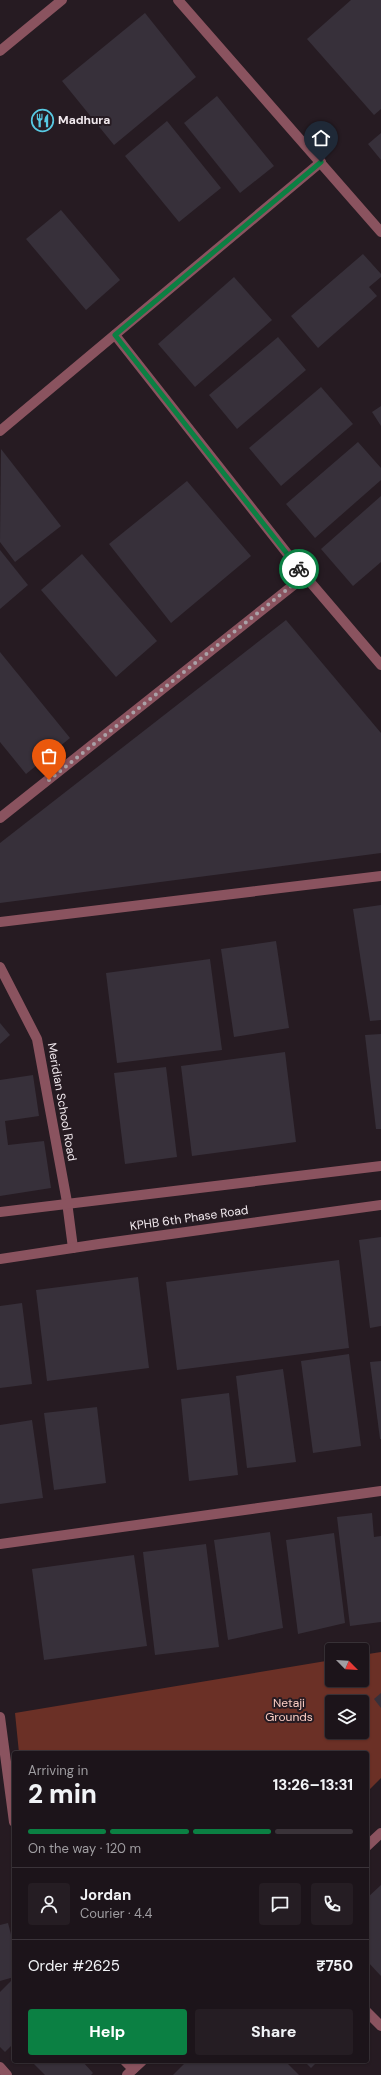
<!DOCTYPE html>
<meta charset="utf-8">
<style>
:root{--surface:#1c141a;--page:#251d23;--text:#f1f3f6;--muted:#a09ea2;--line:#3a3339;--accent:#0b8043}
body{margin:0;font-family:"DM Sans",sans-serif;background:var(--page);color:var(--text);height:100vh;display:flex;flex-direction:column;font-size:15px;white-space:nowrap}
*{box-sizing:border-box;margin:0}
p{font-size:13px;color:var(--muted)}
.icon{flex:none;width:22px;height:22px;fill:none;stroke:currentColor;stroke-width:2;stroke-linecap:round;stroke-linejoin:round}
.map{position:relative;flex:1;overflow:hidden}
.details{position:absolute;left:12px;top:1751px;width:357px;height:312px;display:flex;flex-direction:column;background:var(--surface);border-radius:4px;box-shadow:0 1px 3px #0004,0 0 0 1px var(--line)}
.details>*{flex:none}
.needle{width:26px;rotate:114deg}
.buttons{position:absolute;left:325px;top:1643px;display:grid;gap:8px}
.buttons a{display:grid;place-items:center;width:44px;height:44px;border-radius:4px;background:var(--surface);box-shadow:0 1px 3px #0004,0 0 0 1px var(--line);font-size:20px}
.pin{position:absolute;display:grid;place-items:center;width:34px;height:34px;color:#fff;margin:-41px -17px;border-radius:50% 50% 50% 0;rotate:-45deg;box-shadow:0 0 4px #0007}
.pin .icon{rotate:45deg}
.courier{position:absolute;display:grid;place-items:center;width:40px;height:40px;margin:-20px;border:3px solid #0b8043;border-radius:50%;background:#fff;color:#222;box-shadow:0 1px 5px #0007}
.summary em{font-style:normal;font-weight:800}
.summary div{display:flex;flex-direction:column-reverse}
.summary{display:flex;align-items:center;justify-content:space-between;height:68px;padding:0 16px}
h1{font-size:26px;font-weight:800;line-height:30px}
.bar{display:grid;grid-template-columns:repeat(4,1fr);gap:6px 4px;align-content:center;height:48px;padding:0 16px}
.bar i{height:5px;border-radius:3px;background:var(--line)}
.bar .on{background:var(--accent)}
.bar p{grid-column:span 4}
.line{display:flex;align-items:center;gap:10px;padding:0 16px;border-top:1px solid var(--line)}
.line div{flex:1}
.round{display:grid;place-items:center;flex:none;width:42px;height:42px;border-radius:4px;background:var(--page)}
.cta{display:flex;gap:8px;margin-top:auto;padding:8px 16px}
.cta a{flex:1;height:46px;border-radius:4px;background:var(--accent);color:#fff;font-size:16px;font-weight:800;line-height:46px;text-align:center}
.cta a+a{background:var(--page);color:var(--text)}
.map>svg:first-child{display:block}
.green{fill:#6b3026;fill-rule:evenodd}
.building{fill:#37303a}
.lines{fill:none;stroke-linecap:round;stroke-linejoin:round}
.service{stroke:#8a535f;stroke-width:10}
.minor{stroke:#8a535f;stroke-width:10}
.tertiary{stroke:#8a535f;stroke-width:10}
.done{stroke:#aaa1a7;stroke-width:4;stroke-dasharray:0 7.2}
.route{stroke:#0b8043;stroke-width:5}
.labels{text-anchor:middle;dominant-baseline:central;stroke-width:4;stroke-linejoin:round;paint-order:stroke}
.poi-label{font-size:12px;font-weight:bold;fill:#f1e9ee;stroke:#261b22;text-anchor:start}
.street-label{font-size:12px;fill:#f1e9ee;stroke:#261b22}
.park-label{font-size:12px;fill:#faccc3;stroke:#261b22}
</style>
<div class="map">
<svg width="381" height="2075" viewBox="0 0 381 2075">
<rect width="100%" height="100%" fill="#261b22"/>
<path class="green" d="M381 1652V1778L367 1792V1753H19L15 1713 332 1660V1680H362V1655ZM332 1702H362V1732H332Z"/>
<g class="building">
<polygon points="351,0 381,0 381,109 374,115 307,39"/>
<polygon points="145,13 196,77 114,145 62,81"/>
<polygon points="217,96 274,166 240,193 184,123"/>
<polygon points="167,121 221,188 179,222 125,156"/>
<polygon points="381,133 381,160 368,144"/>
<polygon points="61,210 120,280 86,310 26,239"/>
<polygon points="363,254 381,274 381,277 369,287 377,296 318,348 291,316"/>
<polygon points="234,277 272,320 195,387 158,344"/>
<polygon points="278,337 306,370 237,429 209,395"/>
<polygon points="321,387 353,424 281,486 249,448"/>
<polygon points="381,406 381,426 372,412"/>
<polygon points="358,442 381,468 381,480 315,538 286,504"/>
<polygon points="1,449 61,526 15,562 0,542"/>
<polygon points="187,481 251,556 171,623 109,544"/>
<polygon points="381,496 381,562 353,586 321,549"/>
<polygon points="0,550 28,585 0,609"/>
<polygon points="82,554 157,641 116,677 41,590"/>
<polygon points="286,620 381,733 381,853 0,903 0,843"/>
<polygon points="0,652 70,738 26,774 0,742"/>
<polygon points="381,905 381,1020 370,1021 353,909"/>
<polygon points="276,941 289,1028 234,1037 221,949"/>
<polygon points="210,959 222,1050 117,1063 106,973"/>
<polygon points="0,1023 10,1035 0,1044"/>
<polygon points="381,1034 381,1129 376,1129 365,1035"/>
<polygon points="285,1052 296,1142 192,1156 181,1066"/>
<polygon points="166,1067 177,1157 125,1164 114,1073"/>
<polygon points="33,1075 39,1116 5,1121 8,1145 44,1141 51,1188 0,1196 0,1080"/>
<polygon points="381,1237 381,1326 370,1328 359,1240"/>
<polygon points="339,1260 349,1348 177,1370 166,1282"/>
<polygon points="138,1277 149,1368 47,1381 36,1290"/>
<polygon points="22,1303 32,1384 0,1388 0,1306"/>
<polygon points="349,1354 361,1446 313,1453 301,1361"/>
<polygon points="381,1361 381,1439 380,1439 370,1362"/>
<polygon points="283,1369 296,1462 247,1468 236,1376"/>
<polygon points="229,1393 238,1475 189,1481 181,1399"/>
<polygon points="97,1407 106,1483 54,1490 44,1413"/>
<polygon points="32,1420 43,1498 0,1504 0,1425"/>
<polygon points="372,1513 374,1537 381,1536 381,1622 350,1626 337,1517"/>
<polygon points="270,1532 283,1628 228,1640 214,1540"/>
<polygon points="334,1533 345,1623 298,1634 286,1540"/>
<polygon points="206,1544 219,1647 155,1655 143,1552"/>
<polygon points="134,1555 147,1646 44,1660 32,1569"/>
<polygon points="381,1693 381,1708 374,1699"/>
<polygon points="381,1885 381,1976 367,1961 367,1898"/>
<polygon points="8,1923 14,1946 14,1977 0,1981 0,1925"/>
<polygon points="14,1978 14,2043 5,2052 0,2047 0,1992"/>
<polygon points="31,2061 82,2061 93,2073 91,2075 45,2075"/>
<polygon points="187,2061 285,2061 299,2075 173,2075"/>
<polygon points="304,2061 318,2061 311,2068"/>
</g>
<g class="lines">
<polyline class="service" points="0,2067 7,2075"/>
<g class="minor">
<polyline points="178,0 381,232"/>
<polyline points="115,335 305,576"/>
<polyline points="0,431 321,162"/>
<polyline points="0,818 305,576 381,665"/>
<polyline points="0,922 381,876"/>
<polyline points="0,967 37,1039 67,1202 73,1248"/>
<polyline points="0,1544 381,1491"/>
<polyline points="0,1717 14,1822"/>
<polyline points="367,1846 381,1833"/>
<polyline points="367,2012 381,2026"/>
<polyline points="125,2061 133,2069"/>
<polyline points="127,2075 142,2061"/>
</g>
<g class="tertiary">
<polyline points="0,51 62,0"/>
<polyline points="0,1212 381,1166"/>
<polyline points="0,1259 99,1244 381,1205"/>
</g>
</g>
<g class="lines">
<polyline class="done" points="49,780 304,576 299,569"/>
<polyline class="route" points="299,569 115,335 321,162"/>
</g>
<defs>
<symbol id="restaurant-ring" viewBox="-11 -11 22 22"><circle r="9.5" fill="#261b22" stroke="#57c9e2" stroke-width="1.5"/><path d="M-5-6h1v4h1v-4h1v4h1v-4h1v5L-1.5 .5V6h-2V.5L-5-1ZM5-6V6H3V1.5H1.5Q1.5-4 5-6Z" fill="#57c9e2"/></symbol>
</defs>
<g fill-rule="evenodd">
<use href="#restaurant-ring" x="30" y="108" width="25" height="25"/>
</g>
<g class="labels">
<g class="poi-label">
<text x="58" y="120">Madhura</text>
</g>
<g class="street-label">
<text transform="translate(62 1102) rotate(80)">Meridian School Road</text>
<text transform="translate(189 1218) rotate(-8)">KPHB 6th Phase Road</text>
</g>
<g class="park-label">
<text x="289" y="1703">Netaji<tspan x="289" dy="14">Grounds</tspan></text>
</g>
</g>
</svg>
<div class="buttons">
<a><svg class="needle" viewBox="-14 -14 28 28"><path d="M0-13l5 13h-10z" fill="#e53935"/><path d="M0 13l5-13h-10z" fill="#a09ea2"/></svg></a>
<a><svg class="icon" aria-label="layers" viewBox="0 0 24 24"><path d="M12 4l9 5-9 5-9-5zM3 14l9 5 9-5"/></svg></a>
</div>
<div class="pin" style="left:49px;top:780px;background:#ea580c"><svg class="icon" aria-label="bag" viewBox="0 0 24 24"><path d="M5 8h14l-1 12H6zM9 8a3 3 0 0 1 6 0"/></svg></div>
<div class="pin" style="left:321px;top:162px;background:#1f2937"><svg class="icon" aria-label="home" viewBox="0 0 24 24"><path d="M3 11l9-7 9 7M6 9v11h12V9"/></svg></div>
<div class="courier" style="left:299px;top:569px"><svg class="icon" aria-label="bike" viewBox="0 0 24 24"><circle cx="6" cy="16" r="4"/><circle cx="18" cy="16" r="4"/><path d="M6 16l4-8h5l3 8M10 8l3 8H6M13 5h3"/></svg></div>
<section class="details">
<div class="summary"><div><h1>2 min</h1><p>Arriving in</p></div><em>13:26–13:31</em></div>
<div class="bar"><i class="on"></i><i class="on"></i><i class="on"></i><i></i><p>On the way · 120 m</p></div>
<div class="line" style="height:72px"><a class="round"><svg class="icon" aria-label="person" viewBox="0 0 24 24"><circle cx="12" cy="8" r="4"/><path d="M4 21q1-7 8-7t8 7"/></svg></a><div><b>Jordan</b><p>Courier · 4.4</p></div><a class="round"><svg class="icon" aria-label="chat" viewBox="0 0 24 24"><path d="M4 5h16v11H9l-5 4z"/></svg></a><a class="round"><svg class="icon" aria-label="phone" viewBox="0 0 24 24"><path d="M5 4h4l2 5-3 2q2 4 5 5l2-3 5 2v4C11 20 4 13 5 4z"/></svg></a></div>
<div class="line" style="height:52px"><div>Order #2625</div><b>₹750</b></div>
<div class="cta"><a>Help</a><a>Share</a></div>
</section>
</div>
